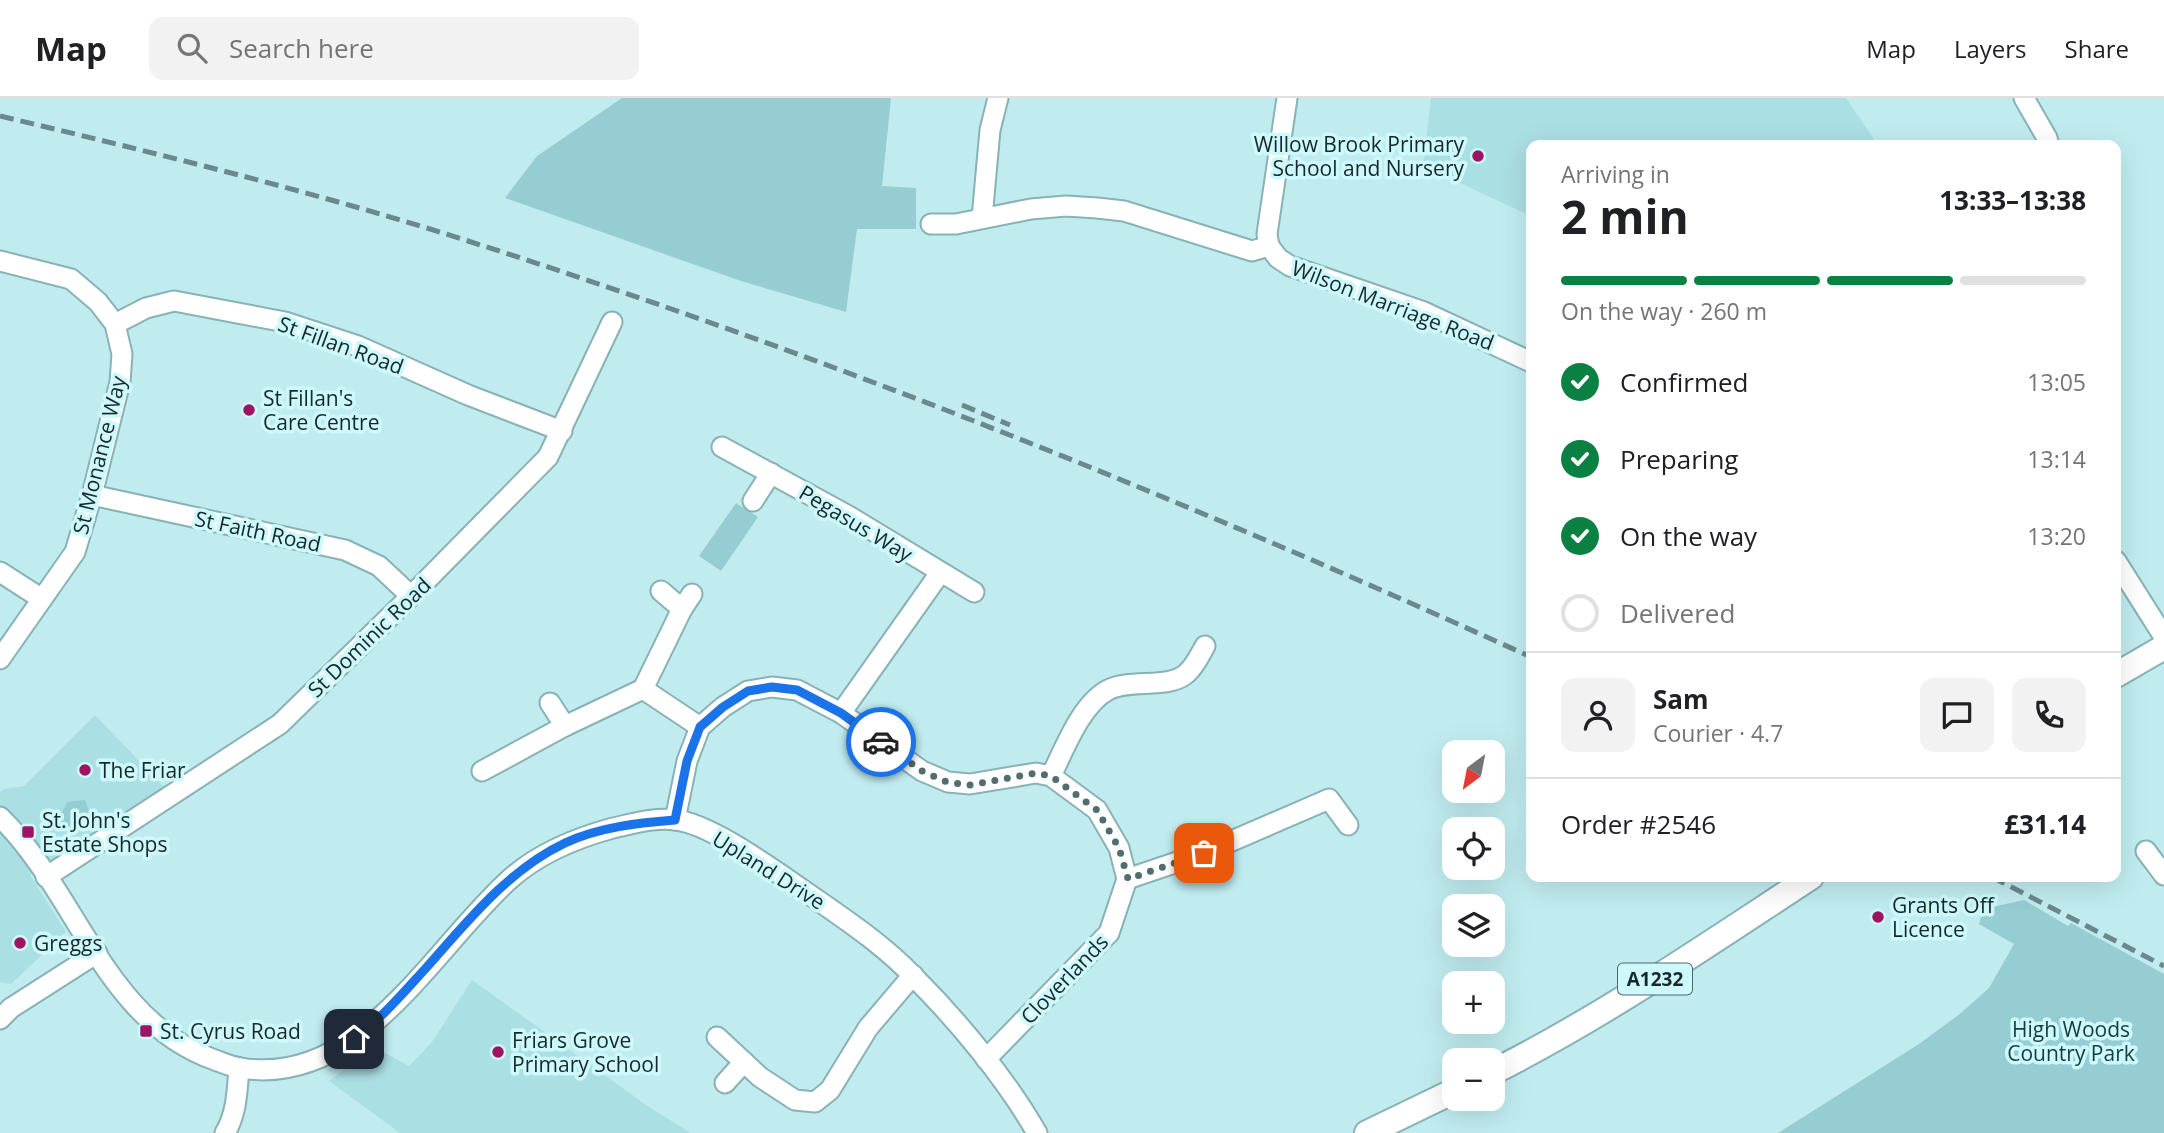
<!DOCTYPE html>
<meta charset="utf-8">
<style>
:root{--surface:#fff;--page:#f2f2f2;--text:#202124;--muted:#757577;--line:#e0e0e0;--accent:#0b8043}
body{margin:0;font-family:"Open Sans",sans-serif;background:var(--page);color:var(--text);height:100vh;display:flex;flex-direction:column;font-size:26px;white-space:nowrap}
*{box-sizing:border-box;margin:0}
p{font-size:23px;color:var(--muted)}
.icon{flex:none;width:38px;height:38px;fill:none;stroke:currentColor;stroke-width:2;stroke-linecap:round;stroke-linejoin:round}
.map{position:relative;flex:1;overflow:hidden}
.drawer{position:absolute;left:1526px;top:42px;width:595px;height:742px;display:flex;flex-direction:column;background:var(--surface);border-radius:14px;box-shadow:0 7px 28px #0002}
.drawer>*{flex:none}
.needle{width:46px;rotate:212deg}
.controls{position:absolute;left:1442px;top:642px;display:grid;gap:14px}
.controls a{display:grid;place-items:center;width:63px;height:63px;border-radius:14px;background:var(--surface);box-shadow:0 7px 28px #0002;font-size:35px}
.pin{position:absolute;display:grid;place-items:center;width:60px;height:60px;color:#fff;margin:-30px;border-radius:14px;box-shadow:0 4px 10px #0006}
.courier{position:absolute;display:grid;place-items:center;width:70px;height:70px;margin:-35px;border:5px solid #1a73e8;border-radius:50%;background:#fff;color:#222;box-shadow:0 2px 9px #0007}
.headline em{font-style:normal;font-weight:700}
.headline div{display:flex;flex-direction:column-reverse}
.headline{display:flex;align-items:center;justify-content:space-between;height:119px;padding:0 35px}
h1{font-size:46px;font-weight:700;line-height:52px}
.bar{display:grid;grid-template-columns:repeat(4,1fr);gap:10px 7px;align-content:center;height:84px;padding:0 35px}
.bar i{height:9px;border-radius:5px;background:var(--line)}
.bar .on{background:var(--accent)}
.bar p{grid-column:span 4}
.line{display:flex;align-items:center;gap:18px;padding:0 35px;border-top:2px solid var(--line)}
.line div{flex:1}
.round{display:grid;place-items:center;flex:none;width:74px;height:74px;border-radius:14px;background:var(--page)}
ol{padding:0 35px;list-style:none}
li{display:flex;align-items:center;gap:21px;height:77px}
li p{margin-inline-start:auto}
li .icon{padding:7px;border-radius:50%;background:var(--accent);color:#fff;stroke-width:4}
li:last-child{color:var(--muted)}
li i{width:38px;height:38px;border:4px solid var(--line);border-radius:50%}
header{display:flex;align-items:center;gap:42px;box-sizing:border-box;height:98px;padding:0 35px;background:var(--surface);border-bottom:2px solid var(--line)}
header strong{font-size:33px}
nav{display:flex;gap:38px;margin-inline-start:auto;font-size:24px}
.search{width:490px;height:63px;background:var(--page);display:flex;align-items:center;gap:18px;box-sizing:border-box;padding:0 24px;border-radius:14px;color:var(--muted);font-size:26px}
.map>svg:first-child{display:block}
.built{fill:#aadfe4}
.green{fill:#96cdd2}
.lines{fill:none;stroke-linecap:round;stroke-linejoin:round}
.minor-casing{stroke:#88b2b5;stroke-width:23}
.major-casing{stroke:#88b2b5;stroke-width:28}
.minor{stroke:#fff;stroke-width:19}
.major{stroke:#fff;stroke-width:24}
.rail{stroke:#6b898c;stroke-width:5;stroke-dasharray:14 7;stroke-linecap:butt}
.done{stroke:#526d6f;stroke-width:7;stroke-dasharray:0 12.6}
.route{stroke:#1a73e8;stroke-width:9}
.poi-dot{fill:#9e1462;stroke:#cdf9fd;stroke-width:2.5}
.labels{text-anchor:middle;dominant-baseline:central;stroke-width:7;stroke-linejoin:round;paint-order:stroke}
.shield{fill:#cdf9fd;stroke:#4e6769;stroke-width:2}
.shield-label{font-size:19px;font-weight:bold;fill:#17282a}
.poi-label{font-size:21px;fill:#17282a;stroke:#cdf9fd;text-anchor:start}
.street-label{font-size:21px;fill:#17282a;stroke:#cdf9fd}
.park-label{font-size:21px;fill:#173c3f;stroke:#cdf9fd}
</style>
<header>
<strong>Map</strong>
<div class="search"><svg class="icon" aria-label="search" viewBox="0 0 24 24"><circle cx="10" cy="10" r="6"/><path d="M15 15l6 6"/></svg>Search here</div>
<nav><a>Map</a><a>Layers</a><a>Share</a></nav>
</header>
<div class="map">
<svg width="2164" height="1035" viewBox="0 0 2164 1035">
<rect width="100%" height="100%" fill="#c0ecf0"/>
<g class="built">
<polygon points="1431,0 1846,0 1878,47 1531,47 1531,118 1423,68"/>
<polygon points="95,617 164,689 30,777 66,834 11,886 0,884 0,694 4,691 24,688"/>
<polygon points="472,882 649,1009 691,1035 400,1035 329,983 374,949 409,968 432,944"/>
</g>
<g class="green">
<polygon points="622,0 891,0 882,88 916,90 916,131 857,131 846,214 741,183 505,100 537,58"/>
<polygon points="736,405 758,419 721,473 699,458"/>
<polygon points="85,702 94,727 62,730 55,725 68,704"/>
<polygon points="2024,802 2068,828 2071,825 2164,876 2164,1035 1778,1035 1919,946 1961,915 1989,890 2014,846 1979,826 1983,811"/>
</g>
<g class="lines">
<defs>
<g id="minor">
<polyline points="2024,0 2047,40 2049,47"/>
<polyline points="982,120 990,32 998,0"/>
<polyline points="931,126 956,126 1031,111 1066,108 1097,110 1124,113 1252,153 1269,148 1278,160 1290,168 1424,214 1531,264"/>
<polyline points="1269,148 1267,136 1287,0"/>
<polyline points="0,163 71,181 98,204 115,226 122,256 120,284 92,397 75,454 0,561"/>
<polyline points="115,226 146,210 174,203 285,224 358,248 468,297 562,333"/>
<polyline points="722,349 847,417 974,494"/>
<polyline points="92,397 345,452 379,468 411,498"/>
<polyline points="753,403 771,375"/>
<polyline points="2116,463 2164,539"/>
<polyline points="0,474 42,501"/>
<polyline points="661,493 682,511"/>
<polyline points="643,591 700,629"/>
<polyline points="550,605 565,628"/>
<polyline points="841,615 940,475"/>
<polyline points="482,673 565,628 643,591 682,511 692,496"/>
<path d="M1051 678C1064 652 1081 606 1108 592 1131 580 1169 592 1187 575 1195 568 1200 557 1205 548"/>
<path d="M0 719C77 794 105 924 215 962 223 965 232 969 241 970 360 990 433 850 510 781 539 755 576 740 613 730 632 726 655 719 675 722 710 725 775 773 806 794 843 820 883 846 914 879 959 924 1006 981 1037 1035"/>
<polyline points="675,722 687,663 700,629 723,609 748,593 772,589 797,592 841,615 922,673 948,684 970,686 1036,675 1051,678 1097,712 1119,750 1127,781 1109,835 986,961"/>
<polyline points="2146,753 2164,777"/>
<polyline points="46,779 280,626 411,498 548,359 612,224"/>
<polyline points="1127,781 1204,755 1329,701 1348,727"/>
<polyline points="0,921 11,910 97,855"/>
<polyline points="717,939 760,979 795,1002 815,1004 830,992 868,930 913,877"/>
<polyline points="725,985 744,964"/>
<path d="M225 1035C237 1015 237 993 239 970"/>
</g>
<g id="major">
<polyline points="2116,577 2164,549"/>
<path d="M1493 974C1604 918 1707 847 1811 779"/>
<polyline points="1367,1035 1454,993"/>
</g>
</defs>
<use href="#minor" class="minor-casing"/>
<use href="#major" class="major-casing"/>
<use href="#minor" class="minor"/>
<use href="#major" class="major"/>
<g class="rail">
<path d="M0 18C143 52 286 87 427 130 804 248 1172 396 1531 559"/>
<polyline points="962,307 1010,327"/>
<polyline points="1992,779 2164,868"/>
</g>
</g>
<g class="lines">
<polyline class="done" points="881,644 922,673 947,684 970,687 1036,675 1051,678 1097,712 1119,750 1128,781 1204,755"/>
<path class="route" d="M354 941C381 921 403 895 426 870 467 824 508 772 565 745 599 729 638 725 675 722L687 663 700 629 723 609 748 593 772 589 797 592 841 615 881 644"/>
</g>
<g class="poi-dot">
<circle cx="1478" cy="58" r="7"/>
<circle cx="249" cy="312" r="7"/>
<circle cx="85" cy="672" r="7"/>
<rect x="21" y="727" width="14" height="14" rx="3.5"/>
<circle cx="1878" cy="819" r="7"/>
<circle cx="20" cy="845" r="7"/>
<rect x="139" y="926" width="14" height="14" rx="3.5"/>
<circle cx="498" cy="954" r="7"/>
</g>
<g class="labels">
<rect class="shield" x="1618" y="865.5" width="74" height="31" rx="5"/>
<g class="shield-label">
<text x="1655" y="881">A1232</text>
</g>
<g class="poi-label">
<text x="1464" y="46" text-anchor="end">Willow Brook Primary<tspan x="1464" dy="24">School and Nursery</tspan></text>
<text x="263" y="300">St Fillan's<tspan x="263" dy="24">Care Centre</tspan></text>
<text x="99" y="672">The Friar</text>
<text x="42" y="722">St. John's<tspan x="42" dy="24">Estate Shops</tspan></text>
<text x="1892" y="807">Grants Off<tspan x="1892" dy="24">Licence</tspan></text>
<text x="34" y="845">Greggs</text>
<text x="160" y="933">St. Cyrus Road</text>
<text x="512" y="942">Friars Grove<tspan x="512" dy="24">Primary School</tspan></text>
</g>
<g class="street-label">
<text transform="translate(1393 207) rotate(21)">Wilson Marriage Road</text>
<text transform="translate(341 247) rotate(20)">St Fillan Road</text>
<text transform="translate(99 357) rotate(-76)">St Monance Way</text>
<text transform="translate(856 425) rotate(31)">Pegasus Way</text>
<text transform="translate(258 433) rotate(12)">St Faith Road</text>
<text transform="translate(369 539) rotate(-44)">St Dominic Road</text>
<text transform="translate(769 772) rotate(32)">Upland Drive</text>
<text transform="translate(1064 881) rotate(-46)">Cloverlands</text>
</g>
<g class="park-label">
<text x="2071" y="931">High Woods<tspan x="2071" dy="24">Country Park</tspan></text>
</g>
</g>
</svg>
<div class="controls">
<a><svg class="needle" viewBox="-14 -14 28 28"><path d="M0-13l5 13h-10z" fill="#e53935"/><path d="M0 13l5-13h-10z" fill="#757577"/></svg></a>
<a><svg class="icon" aria-label="locate" viewBox="0 0 24 24"><circle cx="12" cy="12" r="6"/><path d="M12 2v4M12 18v4M2 12h4M18 12h4"/></svg></a>
<a><svg class="icon" aria-label="layers" viewBox="0 0 24 24"><path d="M12 4l9 5-9 5-9-5zM3 14l9 5 9-5"/></svg></a>
<a>+</a>
<a>−</a>
</div>
<div class="pin" style="left:1204px;top:755px;background:#ea580c"><svg class="icon" aria-label="bag" viewBox="0 0 24 24"><path d="M5 8h14l-1 12H6zM9 8a3 3 0 0 1 6 0"/></svg></div>
<div class="pin" style="left:354px;top:941px;background:#1f2937"><svg class="icon" aria-label="home" viewBox="0 0 24 24"><path d="M3 11l9-7 9 7M6 9v11h12V9"/></svg></div>
<div class="courier" style="left:881px;top:644px"><svg class="icon" aria-label="car" viewBox="0 0 24 24"><path d="M5 17H2v-5l4-1 3-4h7l3 4 3 1v5h-3M9 17h6M6 11h13"/><circle cx="7" cy="17" r="2"/><circle cx="17" cy="17" r="2"/></svg></div>
<section class="drawer">
<div class="headline"><div><h1>2 min</h1><p>Arriving in</p></div><em>13:33–13:38</em></div>
<div class="bar"><i class="on"></i><i class="on"></i><i class="on"></i><i></i><p>On the way · 260 m</p></div>
<ol>
<li><svg class="icon" aria-label="check" viewBox="0 0 24 24"><path d="M5 12l5 5 9-10"/></svg>Confirmed<p>13:05</p></li>
<li><svg class="icon" aria-label="check" viewBox="0 0 24 24"><path d="M5 12l5 5 9-10"/></svg>Preparing<p>13:14</p></li>
<li><svg class="icon" aria-label="check" viewBox="0 0 24 24"><path d="M5 12l5 5 9-10"/></svg>On the way<p>13:20</p></li>
<li><i></i>Delivered</li>
</ol>
<div class="line" style="height:126px"><a class="round"><svg class="icon" aria-label="person" viewBox="0 0 24 24"><circle cx="12" cy="8" r="4"/><path d="M4 21q1-7 8-7t8 7"/></svg></a><div><b>Sam</b><p>Courier · 4.7</p></div><a class="round"><svg class="icon" aria-label="chat" viewBox="0 0 24 24"><path d="M4 5h16v11H9l-5 4z"/></svg></a><a class="round"><svg class="icon" aria-label="phone" viewBox="0 0 24 24"><path d="M5 4h4l2 5-3 2q2 4 5 5l2-3 5 2v4C11 20 4 13 5 4z"/></svg></a></div>
<div class="line" style="height:91px"><div>Order #2546</div><b>£31.14</b></div>
</section>
</div>
